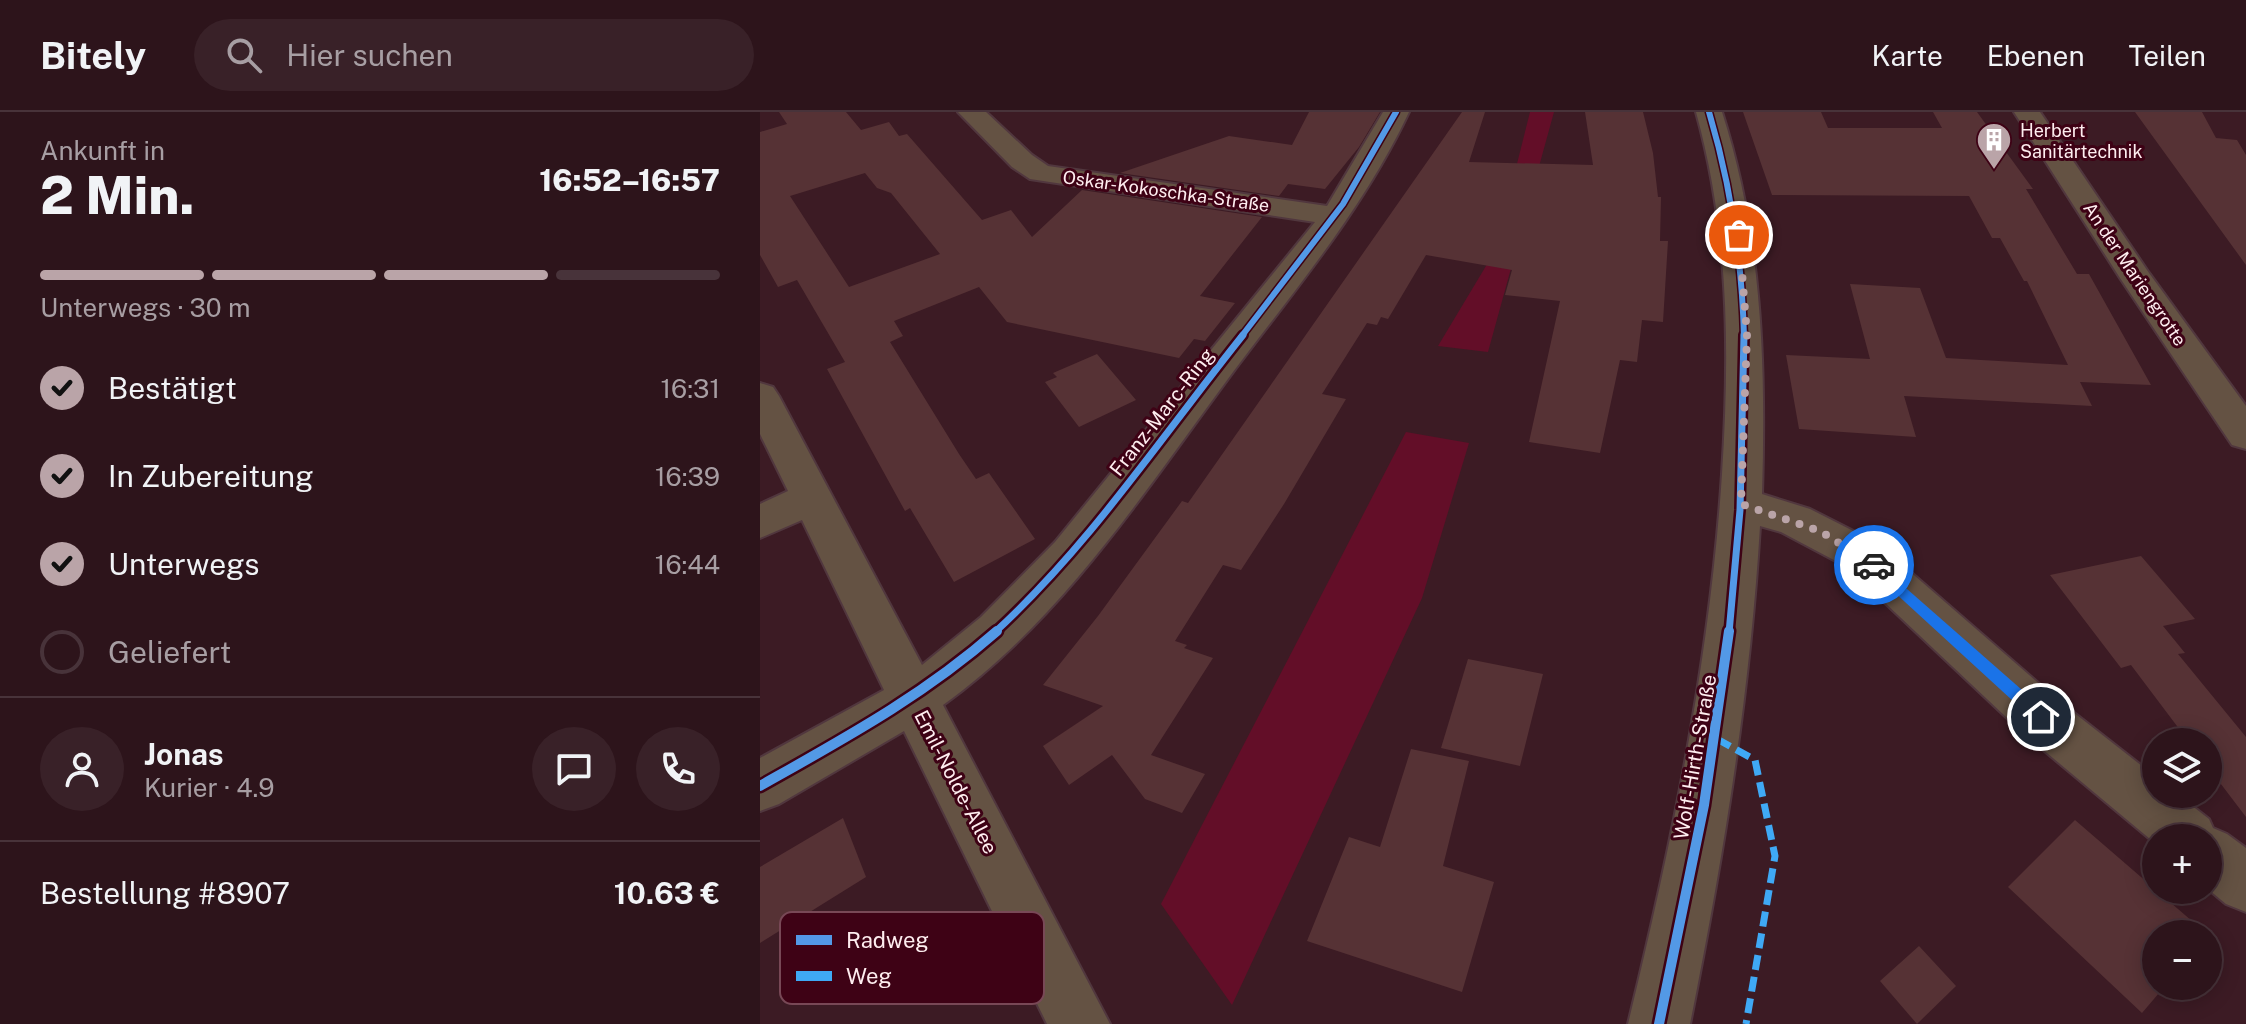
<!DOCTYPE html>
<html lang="de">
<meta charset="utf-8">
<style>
:root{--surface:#2d141b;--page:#392128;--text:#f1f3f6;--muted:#a79ea3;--line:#48333a;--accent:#baa4a8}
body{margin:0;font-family:"Public Sans",sans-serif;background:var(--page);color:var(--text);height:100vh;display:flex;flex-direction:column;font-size:30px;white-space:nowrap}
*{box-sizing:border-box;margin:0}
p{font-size:26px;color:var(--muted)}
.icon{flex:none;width:44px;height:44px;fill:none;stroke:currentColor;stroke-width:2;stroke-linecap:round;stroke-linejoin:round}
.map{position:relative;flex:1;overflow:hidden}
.drawer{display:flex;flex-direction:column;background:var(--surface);width:760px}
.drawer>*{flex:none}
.fabs{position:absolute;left:1382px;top:616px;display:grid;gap:16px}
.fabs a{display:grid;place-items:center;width:80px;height:80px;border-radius:50%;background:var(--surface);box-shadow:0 4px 20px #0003,0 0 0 2px var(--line);font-size:40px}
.pin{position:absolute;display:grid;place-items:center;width:68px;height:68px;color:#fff;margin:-34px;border:4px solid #fff;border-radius:50%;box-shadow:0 2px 8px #0007}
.courier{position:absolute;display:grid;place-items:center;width:80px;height:80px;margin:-40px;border:6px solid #1a73e8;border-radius:50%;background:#fff;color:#222;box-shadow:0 2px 10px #0007}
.summary em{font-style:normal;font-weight:800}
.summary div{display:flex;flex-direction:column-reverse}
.summary{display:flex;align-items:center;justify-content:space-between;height:136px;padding:0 40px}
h1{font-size:52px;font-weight:800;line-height:60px}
.bar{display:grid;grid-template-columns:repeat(4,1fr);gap:12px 8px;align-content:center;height:96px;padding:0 40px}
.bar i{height:10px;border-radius:6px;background:var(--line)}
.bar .selected{background:var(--accent)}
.bar p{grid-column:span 4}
.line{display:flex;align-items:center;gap:20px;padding:0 40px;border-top:2px solid var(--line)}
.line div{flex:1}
.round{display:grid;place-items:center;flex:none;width:84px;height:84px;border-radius:42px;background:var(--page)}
ol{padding:0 40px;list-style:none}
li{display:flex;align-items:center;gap:24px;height:88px}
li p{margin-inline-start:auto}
li .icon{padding:8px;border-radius:50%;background:var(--accent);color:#111;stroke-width:4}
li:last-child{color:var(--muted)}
li i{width:44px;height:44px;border:4px solid var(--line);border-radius:50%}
header{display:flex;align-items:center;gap:48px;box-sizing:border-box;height:112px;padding:0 40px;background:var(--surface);border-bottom:2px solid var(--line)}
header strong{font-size:38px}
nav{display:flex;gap:44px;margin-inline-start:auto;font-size:28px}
.search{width:560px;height:72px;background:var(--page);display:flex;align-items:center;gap:20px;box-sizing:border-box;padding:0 28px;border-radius:44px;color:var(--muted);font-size:30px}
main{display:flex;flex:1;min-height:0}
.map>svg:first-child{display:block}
.green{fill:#630e28}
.building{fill:#563235;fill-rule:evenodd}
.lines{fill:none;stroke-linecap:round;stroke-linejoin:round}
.minor-casing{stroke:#51373e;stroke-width:4}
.minor{fill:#645243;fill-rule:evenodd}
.quiet{stroke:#3fa9f5;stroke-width:7;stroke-dasharray:15 7;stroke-linecap:butt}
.cycleway-far2-casing{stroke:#3e0215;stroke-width:9}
.cycleway-far1-casing{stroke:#3e0215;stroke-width:12}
.cycleway-casing{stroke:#3e0215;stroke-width:15}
.cycleway-far2{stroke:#5399e6;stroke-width:6}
.cycleway-far1{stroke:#5399e6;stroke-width:7}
.cycleway{stroke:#5399e6;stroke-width:10}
.route{fill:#1a73e8}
.done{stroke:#baa4a8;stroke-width:8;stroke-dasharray:0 14.4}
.labels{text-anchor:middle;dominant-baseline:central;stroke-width:6;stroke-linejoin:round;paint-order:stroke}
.far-poi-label{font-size:18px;fill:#feedef;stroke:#3e0215;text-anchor:start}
.far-street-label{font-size:18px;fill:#feedef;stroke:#3e0215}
.street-label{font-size:20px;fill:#feedef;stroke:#3e0215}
.key{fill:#3e0215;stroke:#784856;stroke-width:2}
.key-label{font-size:22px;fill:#feedef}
</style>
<header>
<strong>Bitely</strong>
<div class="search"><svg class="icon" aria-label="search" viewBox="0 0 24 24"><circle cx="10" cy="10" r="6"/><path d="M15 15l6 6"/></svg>Hier suchen</div>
<nav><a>Karte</a><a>Ebenen</a><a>Teilen</a></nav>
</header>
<main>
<section class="drawer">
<div class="summary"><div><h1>2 Min.</h1><p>Ankunft in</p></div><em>16:52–16:57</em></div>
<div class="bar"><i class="selected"></i><i class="selected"></i><i class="selected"></i><i></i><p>Unterwegs · 30 m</p></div>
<ol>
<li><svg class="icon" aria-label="check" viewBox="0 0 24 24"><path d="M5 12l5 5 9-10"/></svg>Bestätigt<p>16:31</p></li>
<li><svg class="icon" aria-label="check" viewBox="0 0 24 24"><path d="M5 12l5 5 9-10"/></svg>In Zubereitung<p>16:39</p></li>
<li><svg class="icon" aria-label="check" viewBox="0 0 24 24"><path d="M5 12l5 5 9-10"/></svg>Unterwegs<p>16:44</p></li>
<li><i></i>Geliefert</li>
</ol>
<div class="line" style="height:144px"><a class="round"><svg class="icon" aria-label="person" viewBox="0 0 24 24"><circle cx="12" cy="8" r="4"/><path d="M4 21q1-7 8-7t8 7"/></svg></a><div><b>Jonas</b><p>Kurier · 4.9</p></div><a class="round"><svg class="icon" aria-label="chat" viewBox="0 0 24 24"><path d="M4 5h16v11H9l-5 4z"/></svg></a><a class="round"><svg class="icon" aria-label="phone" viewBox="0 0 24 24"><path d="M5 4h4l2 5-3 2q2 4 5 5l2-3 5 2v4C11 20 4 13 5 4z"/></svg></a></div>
<div class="line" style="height:104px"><div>Bestellung #8907</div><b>10.63 €</b></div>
</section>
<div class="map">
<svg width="1486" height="912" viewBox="0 0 1486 912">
<rect width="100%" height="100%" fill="#3c1b24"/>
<g class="green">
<polygon points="770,0 794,0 728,240 678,234 735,139"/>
<polygon points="646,320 709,331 662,486 472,893 401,792"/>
</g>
<g class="building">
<path d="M19 0H86L101 18 129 10 139 24 147 22 222 108 251 98 272 125 322 78 502 105 440 184 475 191 445 229 434 227 419 246 247 210 219 175 134 209 143 224 130 230 199 342 216 367 229 361 275 427 194 470 150 396 145 399 67 257 85 250 37 168 18 175 0 143V20L27 12ZM105 61 117 76 131 81 180 142 89 175 30 84Z"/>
<polygon points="549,0 620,0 599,35 565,77 528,72 519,84 360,61 469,24 532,33"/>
<polygon points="702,0 725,0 709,50 833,53 825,0 883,0 893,41 898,85 901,85 900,129 908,129 903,210 882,208 877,250 860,248 840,341 769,330 800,189 745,183 752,158 666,143 628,207 621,205 617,213 607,211 562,282 586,287 524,392 481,458 463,453 415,529 427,533 424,536 453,546 391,643 445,662 422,701 385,687 352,643 309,673 283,634 343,594 283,573 338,504 422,389 428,391"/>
<polygon points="983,0 1061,0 1068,16 1182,16 1173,0 1217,0 1273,77 1266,77 1317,162 1329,162 1391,273 1320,270 1332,294 1144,284 1156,325 1039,317 1026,243 1110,247 1090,172 1160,176 1186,246 1308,253 1267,169 1264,169 1240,126 1232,126 1209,84 1012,83"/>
<polygon points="1375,0 1442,0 1456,26 1477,28 1486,43 1486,153"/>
<polygon points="337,242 376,288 319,315 285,270 297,265 293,261"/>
<polygon points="1381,444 1435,507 1403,514 1425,541 1418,542 1486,625 1486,705 1448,655 1448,630 1429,630 1371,553 1361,556 1290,463"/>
<polygon points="708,547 783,562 760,654 681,636"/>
<polygon points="651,637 709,649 683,754 734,770 702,880 547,829 589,725 620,735"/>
<polygon points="83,706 106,765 0,831 0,755"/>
<polygon points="1315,708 1447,822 1396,822 1396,874 1405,874 1382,901 1248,775"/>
<polygon points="1159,834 1196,874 1157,912 1120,869"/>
</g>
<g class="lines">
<defs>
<g id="minor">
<path d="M198 0H226L272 43 288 54 567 94 623 0H649C604 96 536 176 473 260 386 377 303 507 183 593L350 912H287L144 619 19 692 0 699V646L124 578 42 408 0 426V392L28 379 0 322V271L13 275 19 284 162 553 221 505 295 430 555 110 270 67 252 55Z"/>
<path d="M936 0H962C1002 125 1006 252 1002 382L1050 397 1117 431 1299 589 1396 665V682H1417L1449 707 1453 716 1467 722 1486 736V800L1466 792 1448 777V726H1396V732L1263 621 1087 455 1021 420 1000 414C990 582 963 747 930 912H868C912 731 950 548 962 362 970 239 969 119 936 0Z"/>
<polygon points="1254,0 1280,0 1389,161 1486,294 1486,337 1472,333 1360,166"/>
</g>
</defs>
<use href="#minor" class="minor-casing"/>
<use href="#minor" class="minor"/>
<polyline class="quiet" points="957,627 995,648 1015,744 986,912"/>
<defs>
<g id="cycleway-far2">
<path d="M949 0C971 74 982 148 984 225"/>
<polyline points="481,225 583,92 636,0"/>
</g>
<g id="cycleway-far1">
<path d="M234 521C330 433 402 324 483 223"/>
<polyline points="969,521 980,398 984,223"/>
</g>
<g id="cycleway">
<path d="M0 674C85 626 163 584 237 519"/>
<polyline points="899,912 944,693 969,519"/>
</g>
</defs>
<use href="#cycleway-far2" class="cycleway-far2-casing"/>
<use href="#cycleway-far1" class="cycleway-far1-casing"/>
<use href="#cycleway" class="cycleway-casing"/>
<use href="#cycleway-far2" class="cycleway-far2"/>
<use href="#cycleway-far1" class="cycleway-far1"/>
<use href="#cycleway" class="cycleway"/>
</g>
<polygon class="route" points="1114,448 1287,600 1287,610 1276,610 1109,457 1107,453"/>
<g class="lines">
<polyline class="done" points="979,123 987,223 981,392 1060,419 1114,453"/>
</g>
<defs>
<symbol id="building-pin" viewBox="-11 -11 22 30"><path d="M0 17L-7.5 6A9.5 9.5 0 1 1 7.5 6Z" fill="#baa4a8" stroke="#3e0215"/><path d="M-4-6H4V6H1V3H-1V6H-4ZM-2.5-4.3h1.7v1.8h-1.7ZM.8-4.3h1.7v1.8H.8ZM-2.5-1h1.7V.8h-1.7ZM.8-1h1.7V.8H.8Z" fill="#fff"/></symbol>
</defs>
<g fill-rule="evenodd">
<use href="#building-pin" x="1214" y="8" width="40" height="54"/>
</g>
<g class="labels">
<g class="far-poi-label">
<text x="1260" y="18">Herbert<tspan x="1260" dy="21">Sanitärtechnik</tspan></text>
</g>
<g class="far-street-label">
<text transform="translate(406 79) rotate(8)">Oskar-Kokoschka-Straße</text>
<text transform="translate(1375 162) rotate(56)">An der Mariengrotte</text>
</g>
<g class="street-label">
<text transform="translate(402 300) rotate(-52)">Franz-Marc-Ring</text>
<text transform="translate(935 645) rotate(-80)">Wolf-Hirth-Straße</text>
<text transform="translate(196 670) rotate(63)">Emil-Nolde-Allee</text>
</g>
</g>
<rect x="20" y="800" width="264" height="92" rx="12" class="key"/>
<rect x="36" y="823" width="36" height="10" fill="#5399e6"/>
<rect x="36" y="859" width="36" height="10" fill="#3fa9f5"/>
<g class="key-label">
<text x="86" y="836">Radweg</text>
<text x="86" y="872">Weg</text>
</g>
</svg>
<div class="fabs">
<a><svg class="icon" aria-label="layers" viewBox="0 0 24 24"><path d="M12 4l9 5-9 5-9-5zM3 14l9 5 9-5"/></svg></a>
<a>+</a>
<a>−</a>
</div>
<div class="pin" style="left:979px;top:123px;background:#ea580c"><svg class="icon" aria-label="bag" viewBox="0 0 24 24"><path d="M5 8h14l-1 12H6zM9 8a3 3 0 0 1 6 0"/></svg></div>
<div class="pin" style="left:1281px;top:605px;background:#1f2937"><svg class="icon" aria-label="home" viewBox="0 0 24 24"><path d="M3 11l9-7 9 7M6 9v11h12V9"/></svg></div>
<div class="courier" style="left:1114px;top:453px"><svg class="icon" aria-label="car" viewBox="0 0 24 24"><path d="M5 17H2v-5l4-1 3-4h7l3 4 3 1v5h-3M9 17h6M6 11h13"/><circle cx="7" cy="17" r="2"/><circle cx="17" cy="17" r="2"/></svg></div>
</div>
</main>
